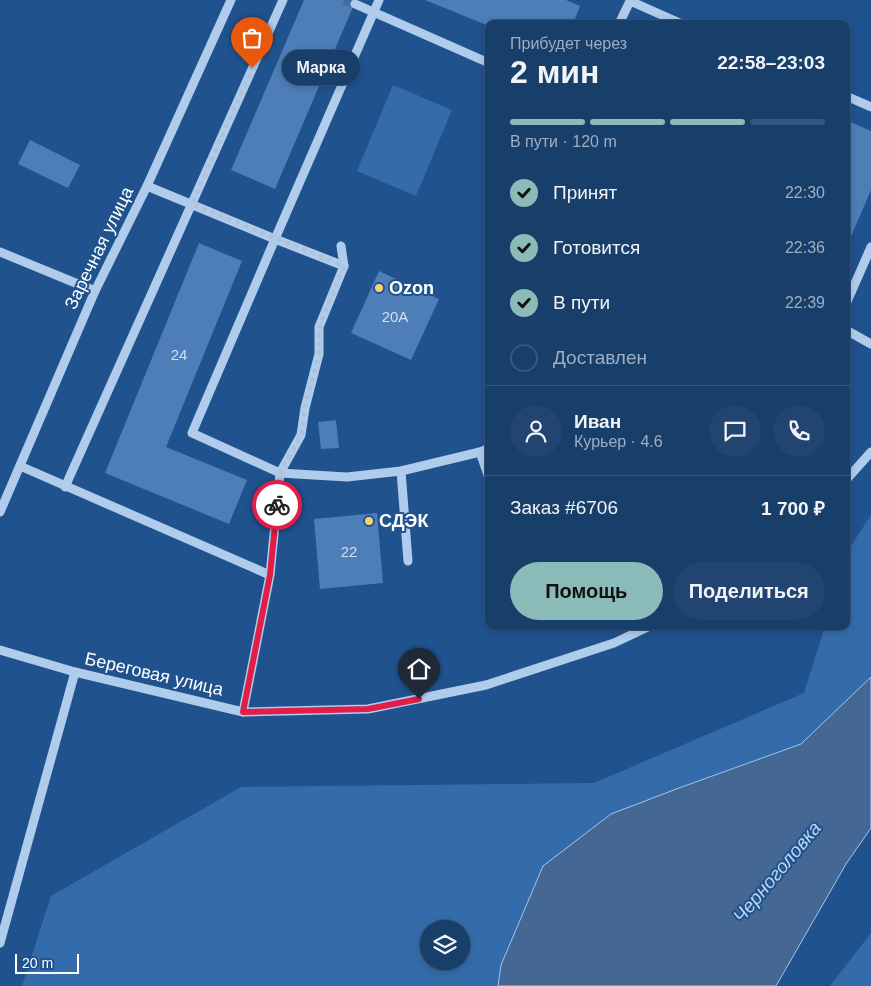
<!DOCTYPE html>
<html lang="ru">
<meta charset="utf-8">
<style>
:root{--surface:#183e6a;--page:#214570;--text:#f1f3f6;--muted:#9faec1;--line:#36577e;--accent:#8bbbb9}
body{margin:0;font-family:Arial,sans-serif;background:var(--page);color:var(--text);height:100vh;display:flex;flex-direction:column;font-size:19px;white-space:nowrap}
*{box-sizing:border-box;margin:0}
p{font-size:16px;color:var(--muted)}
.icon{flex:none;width:28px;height:28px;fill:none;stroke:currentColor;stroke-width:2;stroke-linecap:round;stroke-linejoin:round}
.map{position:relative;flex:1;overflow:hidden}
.panel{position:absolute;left:485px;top:20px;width:365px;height:610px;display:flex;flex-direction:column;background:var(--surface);border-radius:10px;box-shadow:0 2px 8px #0003,0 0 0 1px var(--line)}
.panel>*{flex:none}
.controls{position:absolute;left:420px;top:920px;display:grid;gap:10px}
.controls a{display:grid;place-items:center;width:50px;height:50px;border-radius:50%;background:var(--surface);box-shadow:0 2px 8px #0003,0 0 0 1px var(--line);font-size:25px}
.scale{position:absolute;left:15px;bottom:12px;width:64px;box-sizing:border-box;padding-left:5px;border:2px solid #fff;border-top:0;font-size:14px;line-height:18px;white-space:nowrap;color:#fff;-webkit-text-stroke:4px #20528e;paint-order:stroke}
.pin{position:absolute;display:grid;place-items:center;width:42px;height:42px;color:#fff;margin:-51px -21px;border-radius:50% 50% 50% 0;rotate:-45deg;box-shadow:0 0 5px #0007}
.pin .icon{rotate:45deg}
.courier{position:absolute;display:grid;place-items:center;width:50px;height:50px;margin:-25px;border:4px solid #e11d48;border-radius:50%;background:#fff;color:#222;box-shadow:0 1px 6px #0007}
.bubble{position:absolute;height:35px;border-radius:18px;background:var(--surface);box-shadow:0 2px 8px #0003,0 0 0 1px var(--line);font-size:16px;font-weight:700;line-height:35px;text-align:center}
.summary em{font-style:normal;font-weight:700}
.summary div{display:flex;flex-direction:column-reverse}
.summary{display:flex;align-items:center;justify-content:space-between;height:85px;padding:0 25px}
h1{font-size:32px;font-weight:700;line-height:38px}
.bar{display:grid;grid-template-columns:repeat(4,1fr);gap:8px 5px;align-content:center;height:60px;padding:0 25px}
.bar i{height:6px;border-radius:4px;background:var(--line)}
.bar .current{background:var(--accent)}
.bar p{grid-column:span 4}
.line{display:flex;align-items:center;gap:12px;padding:0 25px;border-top:1px solid var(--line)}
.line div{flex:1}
.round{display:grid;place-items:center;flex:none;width:52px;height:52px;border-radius:26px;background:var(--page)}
ol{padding:0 25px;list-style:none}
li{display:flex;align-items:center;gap:15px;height:55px}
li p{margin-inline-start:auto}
li .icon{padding:5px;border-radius:50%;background:var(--accent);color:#111;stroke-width:4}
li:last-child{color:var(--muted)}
li i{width:28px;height:28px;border:2px solid var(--line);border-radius:50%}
.action{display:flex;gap:10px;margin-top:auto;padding:10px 25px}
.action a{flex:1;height:58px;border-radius:30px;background:var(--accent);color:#111;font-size:20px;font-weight:700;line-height:58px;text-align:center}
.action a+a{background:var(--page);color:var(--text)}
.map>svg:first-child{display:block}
.green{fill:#346cab;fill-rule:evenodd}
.water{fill:#446893;stroke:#a2c7ed}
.building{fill:#4d7eb7}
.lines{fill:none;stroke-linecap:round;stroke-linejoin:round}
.minor-tunnel{stroke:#416c9f;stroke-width:9;stroke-dasharray:9 4.5;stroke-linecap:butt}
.minor{stroke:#afccec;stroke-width:9}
.done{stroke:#b1c2d7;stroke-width:5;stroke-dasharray:0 9}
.route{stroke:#e11d48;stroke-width:6}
.poi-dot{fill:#f9cf6f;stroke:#20528e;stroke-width:2}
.labels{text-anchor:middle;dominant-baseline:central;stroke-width:4;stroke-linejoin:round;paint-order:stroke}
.number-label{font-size:15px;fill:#d2dfed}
.street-label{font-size:18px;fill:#fff;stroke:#20528e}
.poi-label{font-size:18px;font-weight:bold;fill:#fff;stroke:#20528e;text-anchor:start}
.water-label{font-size:19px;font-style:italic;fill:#bbd5f3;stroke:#20528e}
</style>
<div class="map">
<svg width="871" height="986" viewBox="0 0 871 986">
<rect width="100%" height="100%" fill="#20528e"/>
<g class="green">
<polygon points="393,85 452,110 416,196 357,171"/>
<path d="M871 515V677L801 744 679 788 543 866 501 965 498 986H22L51 896 241 787 594 783 804 693 825 626H846V558L849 549ZM429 929H461V961H429Z"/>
<polygon points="871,933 871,986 830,986"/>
</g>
<polygon class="water" points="871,677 871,828 846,864 776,986 498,986 501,965 543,866 611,814 679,788 801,744"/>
<g class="building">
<polygon points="304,0 356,0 275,189 231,170"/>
<polygon points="425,0 566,0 580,6 573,24 489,24 489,26"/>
<polygon points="846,120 871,131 871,190 846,248"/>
<polygon points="30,140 80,165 68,188 18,164"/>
<polygon points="199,243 242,261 166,447 247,480 229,524 105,473"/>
<polygon points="379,271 439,299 411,360 351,333"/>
<polygon points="336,420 339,448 321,449 318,422"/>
<polygon points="377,513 383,583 320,589 314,519"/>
</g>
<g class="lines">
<polyline class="minor-tunnel" points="344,0 355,4"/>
<g class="minor">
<polyline points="355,4 489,63"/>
<polyline points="619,24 630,1 682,24"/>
<polyline points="846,96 871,107"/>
<polyline points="147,186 275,239 192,433 280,473 347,477 401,471 480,452 489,448"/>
<polyline points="341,246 344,266 275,239 379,0"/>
<polyline points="0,252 95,291"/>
<polyline points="846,304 871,247"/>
<polyline points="846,330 871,344"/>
<polyline points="480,452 489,478"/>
<polyline points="20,466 270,575"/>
<polyline points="401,471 408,561"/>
<polyline points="846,480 871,452"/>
<polyline points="65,487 283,0"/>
<polyline points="0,512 95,291 147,186 231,0"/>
<polyline points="0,650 75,672 243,712 368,709 486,685 614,643 650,626"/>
<polyline points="243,712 270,575 280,473 301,435 305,408 319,354 319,327 344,266"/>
<polyline points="0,943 75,672"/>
</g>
</g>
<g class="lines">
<polyline class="done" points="252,68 192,204 344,266 319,327 319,354 305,408 301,435 280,473 277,505"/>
<polyline class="route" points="277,505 270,575 243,712 368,709 419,699"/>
</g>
<g class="poi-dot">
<circle cx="379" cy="288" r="5"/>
<circle cx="369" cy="521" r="5"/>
</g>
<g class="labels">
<g class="number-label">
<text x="395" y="316">20А</text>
<text x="179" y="354">24</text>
<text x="349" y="551">22</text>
</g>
<g class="street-label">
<text transform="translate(99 248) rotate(-64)">Заречная улица</text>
<text transform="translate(154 674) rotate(13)">Береговая улица</text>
</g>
<g class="poi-label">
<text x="389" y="288">Ozon</text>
<text x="379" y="521">СДЭК</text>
</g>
<g class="water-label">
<text transform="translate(777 872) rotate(-50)">Черноголовка</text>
</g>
</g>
</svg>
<div class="controls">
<a><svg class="icon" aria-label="layers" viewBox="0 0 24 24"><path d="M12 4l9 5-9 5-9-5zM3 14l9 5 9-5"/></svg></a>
</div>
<div class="scale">20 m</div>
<div class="pin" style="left:252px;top:68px;background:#ea580c"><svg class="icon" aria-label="bag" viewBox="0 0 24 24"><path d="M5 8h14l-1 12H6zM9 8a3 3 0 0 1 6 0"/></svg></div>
<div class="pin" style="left:419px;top:699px;background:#1f2937"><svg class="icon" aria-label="home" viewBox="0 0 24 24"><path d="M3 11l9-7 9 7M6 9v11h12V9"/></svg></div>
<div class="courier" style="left:277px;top:505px"><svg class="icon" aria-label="bike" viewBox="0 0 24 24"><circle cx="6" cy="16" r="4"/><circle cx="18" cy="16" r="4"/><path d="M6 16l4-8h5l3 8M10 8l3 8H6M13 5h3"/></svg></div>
<div class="bubble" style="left:282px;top:50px;width:78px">Марка</div>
<section class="panel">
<div class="summary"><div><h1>2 мин</h1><p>Прибудет через</p></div><em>22:58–23:03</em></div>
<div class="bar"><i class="current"></i><i class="current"></i><i class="current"></i><i></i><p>В пути · 120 m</p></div>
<ol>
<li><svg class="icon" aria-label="check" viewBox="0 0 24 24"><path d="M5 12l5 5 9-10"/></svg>Принят<p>22:30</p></li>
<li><svg class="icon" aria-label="check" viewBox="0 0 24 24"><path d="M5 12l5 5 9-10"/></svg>Готовится<p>22:36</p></li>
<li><svg class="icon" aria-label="check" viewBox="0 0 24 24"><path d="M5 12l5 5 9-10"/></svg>В пути<p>22:39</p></li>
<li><i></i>Доставлен</li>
</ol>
<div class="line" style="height:90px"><a class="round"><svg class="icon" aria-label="person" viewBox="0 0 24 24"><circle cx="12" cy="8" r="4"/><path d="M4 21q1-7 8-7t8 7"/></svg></a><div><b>Иван</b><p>Курьер · 4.6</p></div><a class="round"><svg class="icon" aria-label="chat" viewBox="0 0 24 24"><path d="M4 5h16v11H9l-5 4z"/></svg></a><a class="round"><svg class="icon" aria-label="phone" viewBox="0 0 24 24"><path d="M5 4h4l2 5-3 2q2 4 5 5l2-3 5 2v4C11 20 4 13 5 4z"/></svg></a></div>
<div class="line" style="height:65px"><div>Заказ #6706</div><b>1 700 ₽</b></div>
<div class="action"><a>Помощь</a><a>Поделиться</a></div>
</section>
</div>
